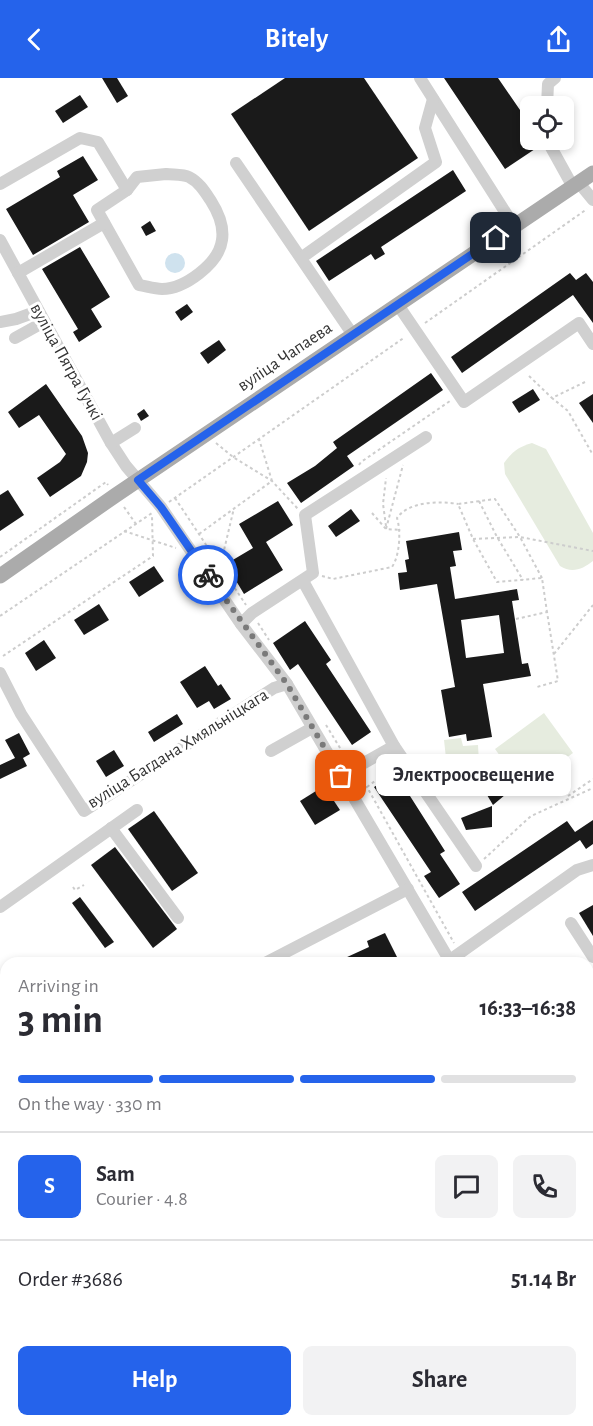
<!DOCTYPE html>
<meta charset="utf-8">
<style>
:root{--surface:#fff;--page:#f2f2f3;--text:#2b2b33;--muted:#7c7c81;--line:#e1e1e2;--accent:#2563eb}
body{margin:0;font-family:"Alegreya Sans",sans-serif;background:var(--page);color:var(--text);height:100vh;display:flex;flex-direction:column;font-size:22px;white-space:nowrap}
*{box-sizing:border-box;margin:0}
p{font-size:20px;color:var(--muted)}
.icon{flex:none;width:33px;height:33px;fill:none;stroke:currentColor;stroke-width:2;stroke-linecap:round;stroke-linejoin:round}
.map{position:relative;flex:1;overflow:hidden}
.details{position:absolute;left:0px;top:879px;width:594px;height:470px;display:flex;flex-direction:column;background:var(--surface);border-radius:18px 18px 0 0;box-shadow:0 3px 9px #0003}
.details>*{flex:none}
.controls{position:absolute;left:520px;top:18px;display:grid;gap:12px}
.controls a{display:grid;place-items:center;width:54px;height:54px;border-radius:9px;background:var(--surface);box-shadow:0 3px 9px #0003;font-size:30px}
.pin{position:absolute;display:grid;place-items:center;width:51px;height:51px;color:#fff;margin:-26px;border-radius:12px;box-shadow:0 3px 9px #0006}
.courier{position:absolute;display:grid;place-items:center;width:60px;height:60px;margin:-30px;border:4px solid #2563eb;border-radius:50%;background:#fff;color:#222;box-shadow:0 2px 8px #0007}
.bubble{position:absolute;height:42px;border-radius:9px;background:var(--surface);box-shadow:0 3px 9px #0003;font-size:20px;font-weight:700;line-height:42px;text-align:center}
.summary em{font-style:normal;font-weight:700}
.summary div{display:flex;flex-direction:column-reverse}
.summary{display:flex;align-items:center;justify-content:space-between;height:102px;padding:0 18px}
h1{font-size:39px;font-weight:700;line-height:45px}
.bar{display:grid;grid-template-columns:repeat(4,1fr);gap:9px 6px;align-content:center;height:72px;padding:0 18px}
.bar i{height:8px;border-radius:4px;background:var(--line)}
.bar .active{background:var(--accent)}
.bar p{grid-column:span 4}
.line{display:flex;align-items:center;gap:15px;padding:0 18px;border-top:2px solid var(--line)}
.line div{flex:1}
.round{display:grid;place-items:center;flex:none;width:63px;height:63px;border-radius:9px;background:var(--page)}
.cta{display:flex;gap:12px;margin-top:auto;padding:12px 18px}
.cta a{flex:1;height:69px;border-radius:9px;background:var(--accent);color:#fff;font-size:24px;font-weight:700;line-height:69px;text-align:center}
.cta a+a{background:var(--page);color:var(--text)}
header{display:flex;justify-content:space-between;align-items:center;height:78px;padding:0 18px;background:var(--accent);color:#fff;font-size:27px;font-weight:700}
.map>svg:first-child{display:block}
.green{fill:#e6ecdf}
.water{fill:#cfe2ee}
.building{fill:#1a1a1a;fill-rule:evenodd}
.lines{fill:none;stroke-linecap:round;stroke-linejoin:round}
.path{stroke:#cdcdcd;stroke-width:2;stroke-dasharray:3 3;stroke-linecap:butt}
.minor{stroke:#d0d0d0;stroke-width:12}
.major{stroke:#ababab;stroke-width:15}
.done{stroke:#7a7a7a;stroke-width:6;stroke-dasharray:0 10.8}
.route{stroke:#2563eb;stroke-width:8}
.labels{text-anchor:middle;dominant-baseline:central;stroke-width:6;stroke-linejoin:round;paint-order:stroke}
.street-label{font-size:18px;fill:#333;stroke:#fff}
</style>
<header><svg class="icon" aria-label="back" viewBox="0 0 24 24"><path d="M15 5l-7 7 7 7"/></svg>Bitely<svg class="icon" aria-label="share" viewBox="0 0 24 24"><path d="M12 15V3M7 8l5-5 5 5M5 13v7h14v-7"/></svg></header>
<div class="map">
<svg width="593" height="1348" viewBox="0 0 593 1348">
<rect width="100%" height="100%" fill="#fff"/>
<g class="green">
<path d="M532 365 546 371 593 455V483C583 491 572 496 560 488L505 396 504 385C512 374 518 369 532 365Z"/>
<polygon points="544,635 573,675 524,711 495,671"/>
<polygon points="461,660 463,668 478,667 480,702 449,707 444,662"/>
</g>
<circle class="water" cx="175" cy="185" r="10"/>
<g class="building">
<polygon points="102,0 117,0 128,18 117,25"/>
<polygon points="285,0 364,0 418,80 309,153 231,36"/>
<polygon points="444,0 498,0 531,48 531,62 539,62 541,67 505,91"/>
<polygon points="80,17 88,29 63,45 55,33"/>
<polygon points="83,78 98,102 73,117 89,144 33,177 6,131 60,99 57,93"/>
<polygon points="453,92 466,113 381,169 385,176 375,182 371,176 329,203 316,183"/>
<polygon points="150,143 156,153 146,158 141,149"/>
<polygon points="80,169 110,219 91,231 102,249 79,264 73,254 78,251 42,191"/>
<polygon points="570,195 576,202 586,195 593,204 593,245 573,217 462,295 451,279"/>
<polygon points="187,226 193,234 181,243 175,234"/>
<polygon points="219,262 226,272 208,286 200,275"/>
<polygon points="431,295 443,312 347,378 354,388 301,425 287,405 315,388 337,370 333,364"/>
<polygon points="46,306 82,358 88,375 87,384 81,398 50,419 37,400 60,384 66,376 39,337 19,350 8,334"/>
<polygon points="533,311 540,322 519,335 512,324"/>
<polygon points="593,316 593,345 579,325"/>
<polygon points="144,331 149,338 141,343 137,336"/>
<polygon points="8,412 24,437 0,453 0,417"/>
<polygon points="278,423 293,447 266,464 283,492 244,516 226,486 253,470 239,446"/>
<polygon points="351,431 360,443 336,459 328,448"/>
<path d="M459 454 462 472 453 473 456 488 450 489 455 521 517 511 519 522 512 523 522 586 528 585 531 598 483 606 492 659 467 663 466 656 449 659 441 612 455 609 437 506 400 512 398 495 407 494 405 482 409 481 406 463ZM499 537 504 575 466 580 461 542Z"/>
<polygon points="154,488 164,503 139,519 129,504"/>
<polygon points="99,526 109,542 84,557 74,542"/>
<polygon points="305,543 331,582 326,586 371,654 352,667 298,586 290,592 273,565"/>
<polygon points="44,562 56,580 36,593 25,575"/>
<polygon points="205,588 218,608 221,606 231,621 214,631 209,623 197,630 180,604"/>
<polygon points="177,636 183,646 154,664 148,654"/>
<polygon points="19,655 30,676 23,680 27,688 0,701 0,687 15,680 5,662"/>
<polygon points="114,672 124,688 106,699 96,683"/>
<polygon points="396,696 445,773 440,776 460,806 439,820 424,798 431,794 374,709"/>
<polygon points="497,696 511,712 493,727 481,707"/>
<polygon points="324,708 340,732 315,747 300,723"/>
<polygon points="492,728 492,749 466,752 461,740"/>
<polygon points="154,733 198,795 172,813 128,751"/>
<polygon points="593,742 593,766 586,771 580,762 475,833 462,814 567,743 575,754"/>
<polygon points="115,769 177,851 153,870 91,787"/>
<polygon points="80,819 114,864 105,870 72,825"/>
<polygon points="593,827 593,858 579,835"/>
<polygon points="385,855 397,879 384,885 334,885 369,869 367,863"/>
</g>
<g class="lines">
<g class="path">
<polyline points="425,245 587,131"/>
<polyline points="529,298 552,320"/>
<polyline points="585,304 552,320 568,333 593,377"/>
<polyline points="216,365 233,379 272,403 298,431"/>
<polyline points="359,387 361,384 450,323"/>
<polyline points="175,420 246,527"/>
<polyline points="479,423 497,459 523,502"/>
<polyline points="169,424 405,259"/>
<polyline points="124,429 136,446"/>
<polyline points="372,435 386,451 401,452"/>
<polyline points="386,448 383,426 386,400"/>
<polyline points="386,451 403,387"/>
<polyline points="124,453 176,470"/>
<polyline points="199,456 272,403 259,361"/>
<polyline points="473,461 520,459 593,473"/>
<polyline points="0,479 106,404 108,407"/>
<polyline points="220,489 234,430"/>
<path d="M322 498 333 501 392 489C400 477 401 453 397 440 409 423 440 423 458 426"/>
<polyline points="542,500 520,459 495,421 458,426 473,461 497,504 542,500 547,534"/>
<polyline points="0,538 152,435"/>
<polyline points="516,541 547,534 558,603 537,609"/>
<polyline points="258,545 269,562"/>
<polyline points="554,576 593,527"/>
<polyline points="3,578 153,478 152,438"/>
<polyline points="326,647 348,683"/>
<polyline points="359,700 364,710 367,709 454,865"/>
<polyline points="367,709 395,688"/>
<polyline points="568,718 593,701"/>
<polyline points="484,781 531,738 593,710"/>
<polyline points="73,809 75,812 84,807"/>
</g>
<g class="minor">
<polyline points="420,0 514,148"/>
<polyline points="547,28 548,6 555,0"/>
<polyline points="547,62 573,109"/>
<polyline points="236,85 353,257"/>
<path d="M166 96C173 97 183 96 189 99 199 104 205 114 211 123 218 134 224 149 222 162 219 186 184 211 162 211 154 211 146 208 139 207L97 132 127 112 137 99Z"/>
<polyline points="579,105 593,122"/>
<polyline points="0,106 80,60 98,64 127,112"/>
<polyline points="0,162 111,365 126,388 161,429 241,546 287,606 451,885"/>
<polyline points="301,180 436,84 425,50 433,21"/>
<polyline points="18,195 104,145"/>
<polyline points="398,227 464,324 579,245 593,266"/>
<polyline points="0,244 16,241 38,233"/>
<polyline points="15,260 44,244"/>
<polyline points="111,365 135,350"/>
<polyline points="303,503 394,668"/>
<polyline points="241,546 252,535 313,495 305,437 426,359"/>
<polyline points="0,595 21,636 84,733 274,610 287,606"/>
<polyline points="271,673 312,650"/>
<polyline points="341,698 394,668 476,788"/>
<polyline points="416,700 460,686"/>
<polyline points="111,750 178,840"/>
<polyline points="0,829 137,732"/>
<polyline points="571,845 593,879"/>
<polyline points="450,882 577,792 593,787"/>
<polyline points="265,885 408,811"/>
<polyline points="588,982 593,979"/>
<polyline points="588,1064 593,1062"/>
<polyline points="588,1138 593,1147"/>
<polyline points="226,1348 237,1342"/>
</g>
<polyline class="major" points="0,498 116,417 593,95"/>
</g>
<g class="lines">
<polyline class="done" points="208,497 287,606 341,698"/>
<polyline class="route" points="208,497 161,429 138,402 496,160"/>
</g>
<g class="labels">
<g class="street-label">
<text transform="translate(285 279) rotate(-34)">вуліца Чапаева</text>
<text transform="translate(66 284) rotate(61)">вуліца Пятра Гучкі</text>
<text transform="translate(178 671) rotate(-32)">вуліца Багдана Хмяльніцкага</text>
</g>
</g>
</svg>
<div class="controls">
<a><svg class="icon" aria-label="locate" viewBox="0 0 24 24"><circle cx="12" cy="12" r="6"/><path d="M12 2v4M12 18v4M2 12h4M18 12h4"/></svg></a>
</div>
<div class="pin" style="left:341px;top:698px;background:#ea580c"><svg class="icon" aria-label="bag" viewBox="0 0 24 24"><path d="M5 8h14l-1 12H6zM9 8a3 3 0 0 1 6 0"/></svg></div>
<div class="pin" style="left:496px;top:160px;background:#1f2937"><svg class="icon" aria-label="home" viewBox="0 0 24 24"><path d="M3 11l9-7 9 7M6 9v11h12V9"/></svg></div>
<div class="courier" style="left:208px;top:497px"><svg class="icon" aria-label="bike" viewBox="0 0 24 24"><circle cx="6" cy="16" r="4"/><circle cx="18" cy="16" r="4"/><path d="M6 16l4-8h5l3 8M10 8l3 8H6M13 5h3"/></svg></div>
<div class="bubble" style="left:376px;top:676px;width:195px">Электроосвещение</div>
<section class="details">
<div class="summary"><div><h1>3 min</h1><p>Arriving in</p></div><em>16:33–16:38</em></div>
<div class="bar"><i class="active"></i><i class="active"></i><i class="active"></i><i></i><p>On the way · 330 m</p></div>
<div class="line" style="height:108px"><b class="round" style="background:var(--accent);color:#fff">S</b><div><b>Sam</b><p>Courier · 4.8</p></div><a class="round"><svg class="icon" aria-label="chat" viewBox="0 0 24 24"><path d="M4 5h16v11H9l-5 4z"/></svg></a><a class="round"><svg class="icon" aria-label="phone" viewBox="0 0 24 24"><path d="M5 4h4l2 5-3 2q2 4 5 5l2-3 5 2v4C11 20 4 13 5 4z"/></svg></a></div>
<div class="line" style="height:78px"><div>Order #3686</div><b>51.14 Br</b></div>
<div class="cta"><a>Help</a><a>Share</a></div>
</section>
</div>
